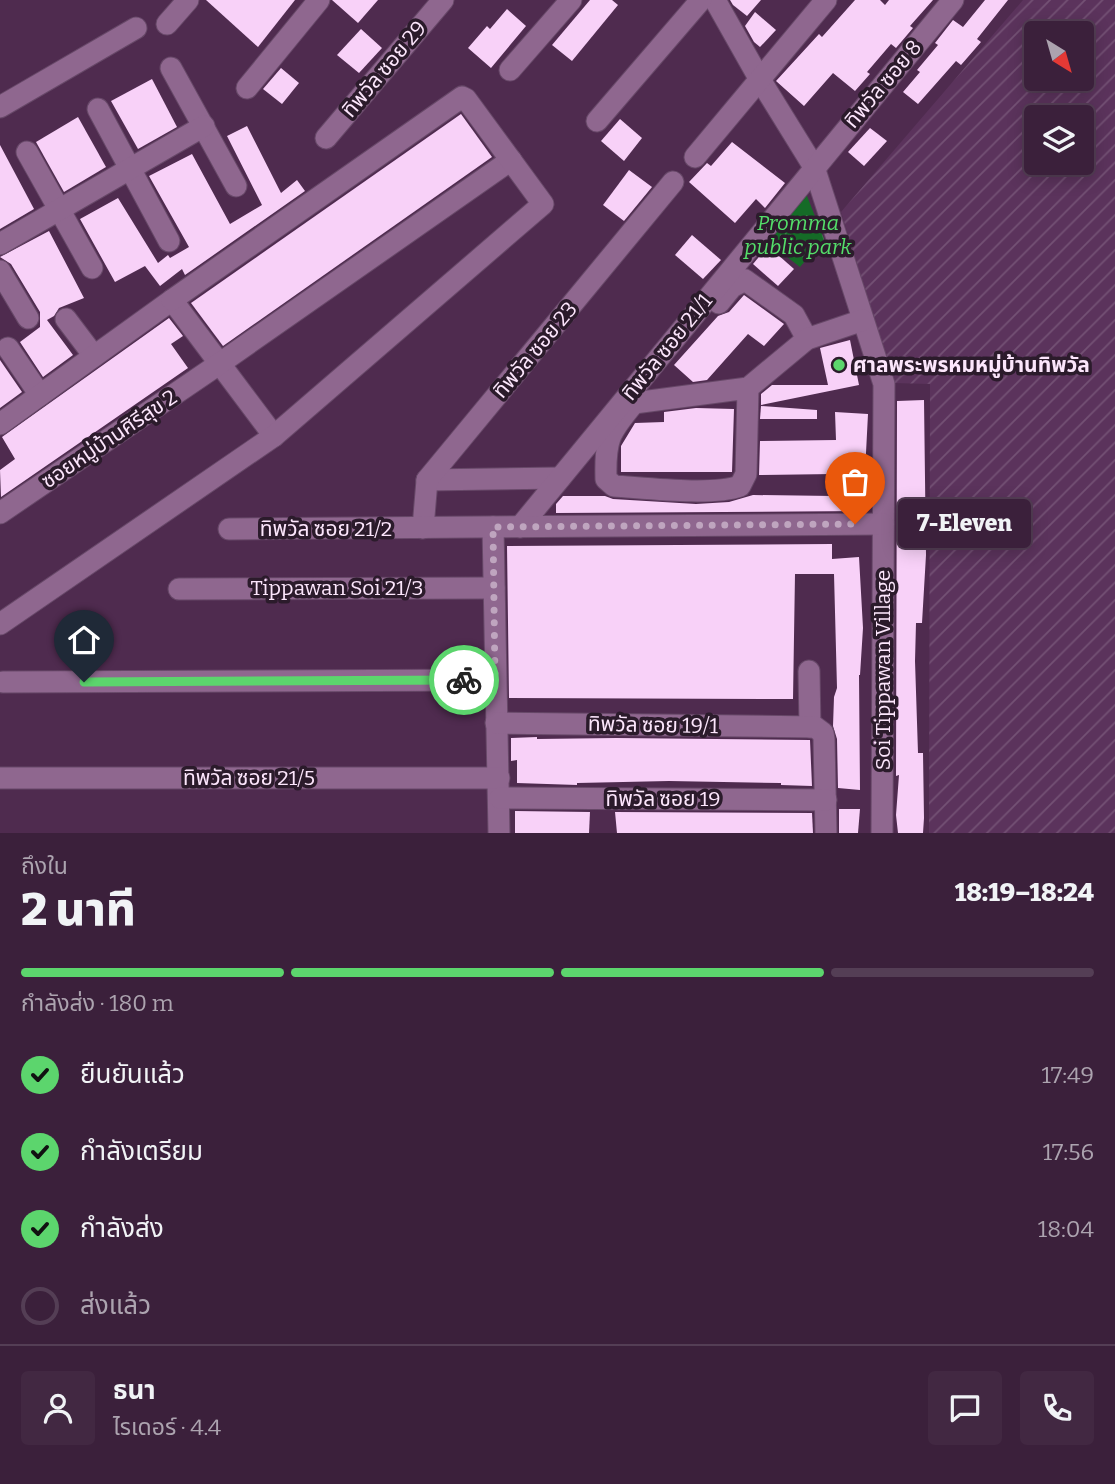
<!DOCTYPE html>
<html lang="th">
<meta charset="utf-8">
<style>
:root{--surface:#3b203b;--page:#422842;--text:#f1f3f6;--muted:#aca3af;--line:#543e55;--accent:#5cd56d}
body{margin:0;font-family:Bitter,"Noto Sans Thai",serif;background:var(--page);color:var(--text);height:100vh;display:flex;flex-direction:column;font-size:26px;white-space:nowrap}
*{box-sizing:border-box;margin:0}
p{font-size:23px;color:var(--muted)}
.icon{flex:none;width:38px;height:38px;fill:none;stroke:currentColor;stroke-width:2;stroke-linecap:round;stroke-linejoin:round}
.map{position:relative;height:833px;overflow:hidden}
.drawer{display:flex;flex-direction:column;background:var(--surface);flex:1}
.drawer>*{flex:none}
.needle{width:46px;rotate:143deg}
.buttons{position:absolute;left:1024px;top:21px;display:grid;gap:14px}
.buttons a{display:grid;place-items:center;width:70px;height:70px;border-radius:7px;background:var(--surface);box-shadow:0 4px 18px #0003,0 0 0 2px var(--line);font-size:35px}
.pin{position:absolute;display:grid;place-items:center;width:60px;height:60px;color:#fff;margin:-72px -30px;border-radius:50% 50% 50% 0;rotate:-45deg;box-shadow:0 0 7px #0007}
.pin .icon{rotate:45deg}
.courier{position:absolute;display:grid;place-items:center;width:70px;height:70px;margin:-35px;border:5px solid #5cd56d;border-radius:50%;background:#fff;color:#222;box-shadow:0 2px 9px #0007}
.bubble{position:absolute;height:49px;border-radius:7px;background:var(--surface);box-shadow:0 4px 18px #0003,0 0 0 2px var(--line);font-size:23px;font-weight:800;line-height:49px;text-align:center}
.overview em{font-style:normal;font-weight:800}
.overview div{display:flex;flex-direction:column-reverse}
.overview{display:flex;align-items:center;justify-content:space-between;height:119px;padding:0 21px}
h1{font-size:46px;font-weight:800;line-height:52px}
.bar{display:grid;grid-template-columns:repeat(4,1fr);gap:10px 7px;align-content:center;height:84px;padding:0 21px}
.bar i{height:9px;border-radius:5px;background:var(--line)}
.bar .selected{background:var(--accent)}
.bar p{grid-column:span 4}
.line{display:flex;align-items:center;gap:18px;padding:0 21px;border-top:2px solid var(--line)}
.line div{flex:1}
.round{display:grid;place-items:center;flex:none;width:74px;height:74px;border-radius:7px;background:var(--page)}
ol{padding:0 21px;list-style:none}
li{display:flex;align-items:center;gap:21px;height:77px}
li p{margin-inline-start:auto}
li .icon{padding:7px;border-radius:50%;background:var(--accent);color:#111;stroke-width:4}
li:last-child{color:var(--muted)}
li i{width:38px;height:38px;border:4px solid var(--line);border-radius:50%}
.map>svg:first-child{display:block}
.industrial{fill:url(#industrial-furrows);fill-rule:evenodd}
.park{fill:url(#park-tufts)}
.building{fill:#f8d1f8}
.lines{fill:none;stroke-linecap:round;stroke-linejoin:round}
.minor-casing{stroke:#674868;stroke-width:23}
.minor{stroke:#8f678f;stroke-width:21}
.done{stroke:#bfa5bf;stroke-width:7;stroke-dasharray:0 12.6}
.route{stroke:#5cd56d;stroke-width:9}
.poi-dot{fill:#5cd56d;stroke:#2b1b2b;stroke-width:2.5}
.labels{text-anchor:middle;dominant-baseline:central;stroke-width:7;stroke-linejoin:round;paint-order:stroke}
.street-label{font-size:21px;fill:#fce6fc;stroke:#2b1b2b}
.park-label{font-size:21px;font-style:italic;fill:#54de6a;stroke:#2b1b2b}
.poi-label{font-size:21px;font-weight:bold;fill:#fce6fc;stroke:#2b1b2b;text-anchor:start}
</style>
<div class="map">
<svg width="1115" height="833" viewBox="0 0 1115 833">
<defs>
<pattern id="industrial-furrows" width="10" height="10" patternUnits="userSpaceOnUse" patternTransform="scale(1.75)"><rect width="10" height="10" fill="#5b335c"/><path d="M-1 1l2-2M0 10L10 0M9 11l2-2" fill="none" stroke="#735174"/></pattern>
<pattern id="park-tufts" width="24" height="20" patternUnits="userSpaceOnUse" patternTransform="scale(1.75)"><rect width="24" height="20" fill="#156b27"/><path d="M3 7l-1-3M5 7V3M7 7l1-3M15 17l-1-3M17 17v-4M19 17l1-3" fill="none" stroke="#388047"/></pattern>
</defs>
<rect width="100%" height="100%" fill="#4f2b4f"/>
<path class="industrial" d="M1023 0H1115V833H929L930 384 894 383 841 212ZM1036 33H1082V79H1036ZM1036 117H1082V163H1036Z"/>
<polygon class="park" points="805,191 824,239 800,267 764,239"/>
<g class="building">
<polygon points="206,0 295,0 258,47"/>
<polygon points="332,0 378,0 358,23"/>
<polygon points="590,0 612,0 618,5 572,61 552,45"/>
<polygon points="730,0 761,0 747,16 733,5"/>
<polygon points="855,0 880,0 885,5 889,0 933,0 910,26 913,28 896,48 891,44 867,72 870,74 855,91 833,73 804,106 776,81 819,34 822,37"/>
<polygon points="985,0 1008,0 977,39 981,42 961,65 956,61 918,104 903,92 920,72 917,70 938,45 935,43 953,20 963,27"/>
<polygon points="507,9 526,26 491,68 468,48 487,26 490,29"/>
<polygon points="755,12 776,30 760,47 754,42 745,26"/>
<polygon points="361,29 382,48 359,73 337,55"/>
<polygon points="281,68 299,83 282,104 263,89"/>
<polygon points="152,79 177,127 138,149 111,101"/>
<polygon points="461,114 492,157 223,346 191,303"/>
<polygon points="78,117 106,167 64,192 36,142"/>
<polygon points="620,119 642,138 624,161 601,141"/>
<polygon points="247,126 281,193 297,180 305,191 185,275 182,269 160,286 145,266 115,282 80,219 118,198 158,263 168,255 170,258 189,247 149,176 192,154 230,224 262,205 227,136"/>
<polygon points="870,128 887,141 864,166 848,152"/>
<polygon points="732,142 785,183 765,208 756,199 735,223 689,182 707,163 711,166"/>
<polygon points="0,145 34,209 0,229"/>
<polygon points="629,170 652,187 624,221 603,205"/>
<polygon points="49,231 84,298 59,308 54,316 47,320 73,355 43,377 20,342 40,327 40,312 11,264 0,257"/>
<polygon points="692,235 721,260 703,279 675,255"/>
<polygon points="768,246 794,269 778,286 753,264"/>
<polygon points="744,295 784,324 764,346 748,334 707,380 693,382 674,365 718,316 729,312"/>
<polygon points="169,318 183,336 171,344 188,368 1,497 0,470 15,459 2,437"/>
<polygon points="850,340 859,385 761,405 761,394 772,385 828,385 820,348"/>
<polygon points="0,360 22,392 0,408"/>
<polygon points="924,400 926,555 922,623 916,623 915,661 918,753 923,753 924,818 923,833 898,833 896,815 899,775 896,776 897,401"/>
<polygon points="761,406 817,410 817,419 760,419"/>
<polygon points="696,408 734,409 732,472 621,472 621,446 635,423 664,422 664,412"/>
<polygon points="835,412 868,414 863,511 556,513 556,504 563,496 605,496 613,499 696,504 729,502 753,495 833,496 834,474 759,475 760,441 836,440"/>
<polygon points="832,544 832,559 859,557 863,628 860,675 859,675 860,790 838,788 837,739 833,726 834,697 837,688 834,574 795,574 793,699 509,698 507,546"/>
<polygon points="537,737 537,739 616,738 810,740 812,786 781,785 781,783 669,781 577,783 577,785 517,783 517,760 511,761 511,738"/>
<polygon points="839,809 860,809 858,833 839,833"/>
<polygon points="515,811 590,812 589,833 515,833"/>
<polygon points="615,812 812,813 813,833 617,833"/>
</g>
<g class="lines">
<defs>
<g id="minor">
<polyline points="715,0 759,78 814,167 884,384 882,833"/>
<polyline points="167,24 188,0"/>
<polyline points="171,68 236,186"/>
<polyline points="510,70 571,0"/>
<polyline points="247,88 319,0"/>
<polyline points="0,107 136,28"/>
<polyline points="98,109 169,241"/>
<polyline points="597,121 701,0"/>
<polyline points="326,138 443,0"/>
<polyline points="27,152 92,268"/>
<polyline points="695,157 826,0"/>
<polyline points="0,244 204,126"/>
<polyline points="0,271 28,318"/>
<polyline points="719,303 732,287 745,280 794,315 807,339"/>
<polyline points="66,319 94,356"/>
<polyline points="8,348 40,395"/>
<path d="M748 388 746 474 740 486C712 496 646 488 614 486L606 479C605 439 609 433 634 403L748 388 807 339 863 320"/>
<polyline points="0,424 172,300 274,436"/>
<polyline points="427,480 560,478"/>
<polyline points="0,513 219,364 511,160"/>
<polyline points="493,527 499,833"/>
<polyline points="520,527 953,0"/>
<polyline points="423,528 427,480 673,182"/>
<polyline points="229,529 883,524"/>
<polyline points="179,589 494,588"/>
<polyline points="0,624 274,436 543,204 466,99 462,97 172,300"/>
<polyline points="809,671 810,727"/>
<polyline points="3,682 495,680"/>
<polyline points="496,723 815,727 823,733 824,739 826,833"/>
<polyline points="0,778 499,778"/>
<polyline points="500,798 826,800"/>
</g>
</defs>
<use href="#minor" class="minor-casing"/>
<use href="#minor" class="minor"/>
</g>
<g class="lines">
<polyline class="done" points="464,680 495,680 493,527 855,524"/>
<polyline class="route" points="84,682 464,680"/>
</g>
<circle class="poi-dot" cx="839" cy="365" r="7"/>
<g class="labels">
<g class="street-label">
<text transform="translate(384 69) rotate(-50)">ทิพวัล ซอย 29</text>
<text transform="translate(883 84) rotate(-50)">ทิพวัล ซอย 8</text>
<text transform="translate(667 347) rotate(-51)">ทิพวัล ซอย 21/1</text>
<text transform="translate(535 350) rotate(-50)">ทิพวัล ซอย 23</text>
<text transform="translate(109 439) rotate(-34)">ซอยหมู่บ้านศิรีสุข 2</text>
<text x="326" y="529">ทิพวัล ซอย 21/2</text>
<text x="337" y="588">Tippawan Soi 21/3</text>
<text transform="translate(883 670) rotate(-90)">Soi Tippawan Village</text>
<text transform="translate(653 725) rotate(1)">ทิพวัล ซอย 19/1</text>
<text x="249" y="778">ทิพวัล ซอย 21/5</text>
<text x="663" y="799">ทิพวัล ซอย 19</text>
</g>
<g class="park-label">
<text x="798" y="223">Promma<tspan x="798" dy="24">public park</tspan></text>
</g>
<g class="poi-label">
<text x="853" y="365">ศาลพระพรหมหมู่บ้านทิพวัล</text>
</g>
</g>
</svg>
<div class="buttons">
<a><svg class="needle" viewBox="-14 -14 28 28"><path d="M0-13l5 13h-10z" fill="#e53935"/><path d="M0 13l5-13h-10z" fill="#aca3af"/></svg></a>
<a><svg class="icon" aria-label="layers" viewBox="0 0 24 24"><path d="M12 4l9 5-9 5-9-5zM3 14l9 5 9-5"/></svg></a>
</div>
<div class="pin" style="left:855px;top:524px;background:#ea580c"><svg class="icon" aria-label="bag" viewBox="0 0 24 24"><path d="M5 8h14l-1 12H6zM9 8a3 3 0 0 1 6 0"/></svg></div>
<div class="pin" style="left:84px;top:682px;background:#1f2937"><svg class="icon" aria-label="home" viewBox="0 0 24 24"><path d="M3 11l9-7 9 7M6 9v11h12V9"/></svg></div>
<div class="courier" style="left:464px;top:680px"><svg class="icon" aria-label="bike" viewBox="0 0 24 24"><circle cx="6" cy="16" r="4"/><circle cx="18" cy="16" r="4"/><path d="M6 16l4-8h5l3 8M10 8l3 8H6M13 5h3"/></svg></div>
<div class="bubble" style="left:898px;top:499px;width:133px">7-Eleven</div>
</div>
<section class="drawer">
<div class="overview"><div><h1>2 นาที</h1><p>ถึงใน</p></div><em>18:19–18:24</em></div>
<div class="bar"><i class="selected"></i><i class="selected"></i><i class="selected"></i><i></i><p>กำลังส่ง · 180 m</p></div>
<ol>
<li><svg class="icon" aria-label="check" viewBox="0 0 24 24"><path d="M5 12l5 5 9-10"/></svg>ยืนยันแล้ว<p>17:49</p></li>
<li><svg class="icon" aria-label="check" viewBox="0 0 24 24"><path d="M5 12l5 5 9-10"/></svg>กำลังเตรียม<p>17:56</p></li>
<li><svg class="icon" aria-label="check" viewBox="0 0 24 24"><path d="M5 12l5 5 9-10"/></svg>กำลังส่ง<p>18:04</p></li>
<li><i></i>ส่งแล้ว</li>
</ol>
<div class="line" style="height:126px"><a class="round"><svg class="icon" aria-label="person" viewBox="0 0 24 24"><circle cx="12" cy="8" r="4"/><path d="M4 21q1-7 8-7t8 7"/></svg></a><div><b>ธนา</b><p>ไรเดอร์ · 4.4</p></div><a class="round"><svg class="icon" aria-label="chat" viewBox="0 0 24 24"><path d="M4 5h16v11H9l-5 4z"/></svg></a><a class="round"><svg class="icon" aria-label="phone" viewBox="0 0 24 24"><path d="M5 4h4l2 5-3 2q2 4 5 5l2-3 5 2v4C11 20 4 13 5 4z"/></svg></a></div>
</section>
